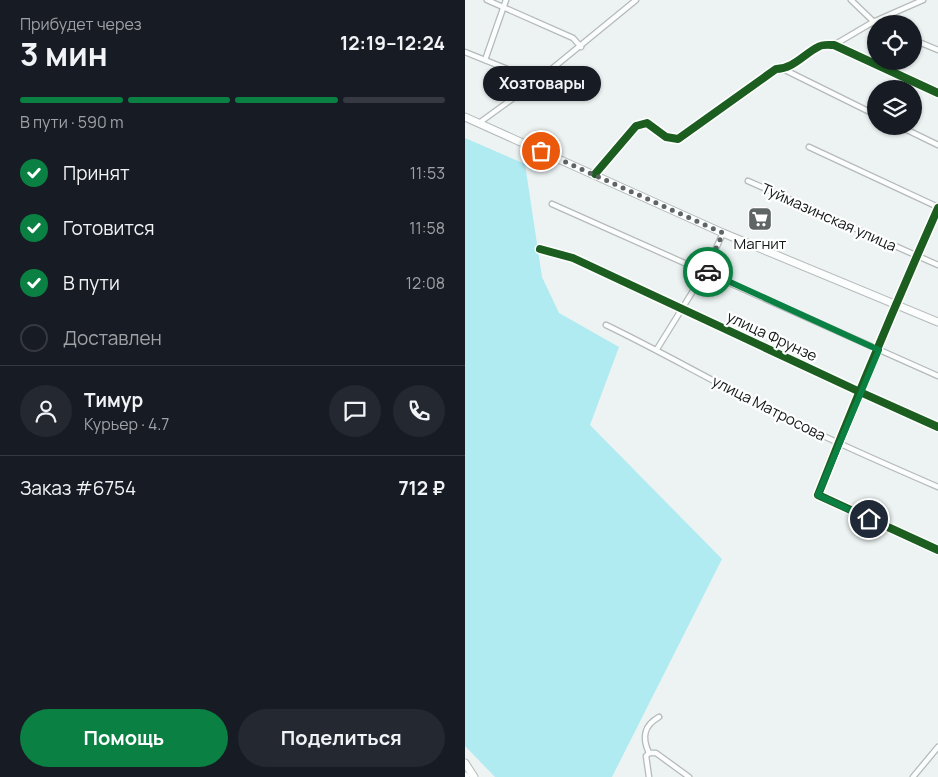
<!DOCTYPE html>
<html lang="ru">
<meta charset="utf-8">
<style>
:root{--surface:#171b24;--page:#242831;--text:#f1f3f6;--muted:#9ea1a6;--line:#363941;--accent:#0b8043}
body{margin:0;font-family:Manrope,sans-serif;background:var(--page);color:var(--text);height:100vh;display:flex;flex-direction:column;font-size:19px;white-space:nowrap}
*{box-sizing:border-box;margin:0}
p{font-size:16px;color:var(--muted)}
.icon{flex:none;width:28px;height:28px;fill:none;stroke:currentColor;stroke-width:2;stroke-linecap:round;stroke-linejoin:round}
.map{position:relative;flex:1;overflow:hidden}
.sheet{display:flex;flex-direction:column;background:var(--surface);width:465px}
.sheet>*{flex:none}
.tools{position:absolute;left:402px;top:15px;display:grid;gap:10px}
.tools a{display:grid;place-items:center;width:55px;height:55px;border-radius:50%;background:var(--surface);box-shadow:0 1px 4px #0004;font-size:25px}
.pin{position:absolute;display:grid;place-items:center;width:42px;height:42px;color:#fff;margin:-21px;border:2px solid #fff;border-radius:50%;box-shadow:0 1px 5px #0007}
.courier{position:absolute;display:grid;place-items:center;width:50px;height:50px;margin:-25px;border:4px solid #0b8043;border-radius:50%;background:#fff;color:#222;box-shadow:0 1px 6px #0007}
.bubble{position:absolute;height:35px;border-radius:18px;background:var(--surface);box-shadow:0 1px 4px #0004;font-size:16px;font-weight:700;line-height:35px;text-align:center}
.head em{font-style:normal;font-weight:700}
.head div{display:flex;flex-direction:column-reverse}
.head{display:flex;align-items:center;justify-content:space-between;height:85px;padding:0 20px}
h1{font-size:32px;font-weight:700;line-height:38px}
.bar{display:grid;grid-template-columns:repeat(4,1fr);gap:8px 5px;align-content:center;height:60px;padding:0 20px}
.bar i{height:6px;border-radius:4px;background:var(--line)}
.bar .current{background:var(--accent)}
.bar p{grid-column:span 4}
.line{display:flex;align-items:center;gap:12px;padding:0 20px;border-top:1px solid var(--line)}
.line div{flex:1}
.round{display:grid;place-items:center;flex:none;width:52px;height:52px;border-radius:26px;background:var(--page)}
ol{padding:0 20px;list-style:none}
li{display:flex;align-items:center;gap:15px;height:55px}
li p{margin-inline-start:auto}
li .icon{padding:5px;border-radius:50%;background:var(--accent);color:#fff;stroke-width:4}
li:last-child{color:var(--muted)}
li i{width:28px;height:28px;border:2px solid var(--line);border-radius:50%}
.cta{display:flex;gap:10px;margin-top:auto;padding:10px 20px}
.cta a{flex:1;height:58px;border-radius:30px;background:var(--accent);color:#fff;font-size:20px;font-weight:700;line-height:58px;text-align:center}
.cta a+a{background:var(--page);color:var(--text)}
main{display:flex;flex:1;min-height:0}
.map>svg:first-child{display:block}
.green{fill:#afebf1}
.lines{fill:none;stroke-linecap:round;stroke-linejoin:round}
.minor-casing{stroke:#b4b9b9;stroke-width:7}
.secondary-casing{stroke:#b4b9b9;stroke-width:9}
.minor{stroke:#fcfdfd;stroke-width:4.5}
.secondary{stroke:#fcfdfd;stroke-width:7}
.cycleway-casing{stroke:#fff;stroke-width:11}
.cycleway{stroke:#1b5e20;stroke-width:8}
.done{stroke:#5f6464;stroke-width:5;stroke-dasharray:0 9}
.route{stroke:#0b8043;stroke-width:6}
.labels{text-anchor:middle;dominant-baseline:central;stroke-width:4.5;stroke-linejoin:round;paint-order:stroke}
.street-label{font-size:15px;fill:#131717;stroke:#fff}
.poi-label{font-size:15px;fill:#131717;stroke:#fff}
</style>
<main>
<section class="sheet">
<div class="head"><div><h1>3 мин</h1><p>Прибудет через</p></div><em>12:19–12:24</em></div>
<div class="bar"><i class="current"></i><i class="current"></i><i class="current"></i><i></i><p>В пути · 590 m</p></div>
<ol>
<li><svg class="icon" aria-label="check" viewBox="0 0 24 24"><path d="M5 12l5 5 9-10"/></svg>Принят<p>11:53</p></li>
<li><svg class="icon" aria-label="check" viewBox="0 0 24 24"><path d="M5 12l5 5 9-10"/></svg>Готовится<p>11:58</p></li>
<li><svg class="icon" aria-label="check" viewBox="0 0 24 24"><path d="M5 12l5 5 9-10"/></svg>В пути<p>12:08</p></li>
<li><i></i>Доставлен</li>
</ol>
<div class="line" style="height:90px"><a class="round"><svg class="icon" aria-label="person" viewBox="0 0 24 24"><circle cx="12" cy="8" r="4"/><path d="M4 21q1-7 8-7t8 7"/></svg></a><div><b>Тимур</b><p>Курьер · 4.7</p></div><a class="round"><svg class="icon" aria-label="chat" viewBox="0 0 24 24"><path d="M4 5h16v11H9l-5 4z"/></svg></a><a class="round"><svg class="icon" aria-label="phone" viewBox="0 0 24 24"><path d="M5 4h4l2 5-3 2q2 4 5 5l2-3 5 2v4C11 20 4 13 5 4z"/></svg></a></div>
<div class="line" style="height:65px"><div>Заказ #6754</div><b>712 ₽</b></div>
<div class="cta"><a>Помощь</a><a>Поделиться</a></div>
</section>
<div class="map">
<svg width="473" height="777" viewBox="0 0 473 777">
<rect width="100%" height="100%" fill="#edf3f3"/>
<polygon class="green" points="0,138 60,164 77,277 94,313 154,347 125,425 257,559 147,777 30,777 0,746"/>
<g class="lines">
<defs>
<g id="minor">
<polyline points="22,0 108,38 116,47"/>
<polyline points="386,0 410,23"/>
<polyline points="449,40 473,50"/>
<polyline points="369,45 408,22 458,0"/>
<polyline points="0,52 72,81"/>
<polyline points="20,60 41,0"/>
<polyline points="318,69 411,115"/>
<polyline points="14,123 72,81 171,0"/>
<polyline points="434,126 473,145"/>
<polyline points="344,147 473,207"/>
<path d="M130 174 171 126 182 123 201 137 213 139 311 69C328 69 339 54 353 47 357 44 364 45 369 45L473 93"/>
<polyline points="283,181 473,265"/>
<polyline points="87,204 473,376"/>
<path d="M473 208C431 303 391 398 353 495L473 550"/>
<polyline points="75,249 108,258 395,392 473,427"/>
<path d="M141 325C187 347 231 372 276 395 340 429 406 458 473 487"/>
<polyline points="192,349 241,270 258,233"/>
<path d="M184 753C177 738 178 726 194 717"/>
<polyline points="184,777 181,756 184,753 191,753 224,777"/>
<polyline points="448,777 473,747"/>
</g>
<g id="secondary">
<polyline points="0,117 258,233 473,322"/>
<polyline points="0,763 9,777"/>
<polyline points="0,776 1,777"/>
</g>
</defs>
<use href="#minor" class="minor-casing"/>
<use href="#secondary" class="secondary-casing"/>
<use href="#minor" class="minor"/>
<use href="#secondary" class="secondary"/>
<defs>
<g id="cycleway">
<path d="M130 174 171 126 182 123 201 137 213 139 311 69C328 69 339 54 353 47 357 44 364 45 369 45L473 93"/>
<path d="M473 208C431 303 391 398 353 495L473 550"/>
<polyline points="75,249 108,258 395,392 473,427"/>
</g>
</defs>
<use href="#cycleway" class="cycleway-casing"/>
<use href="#cycleway" class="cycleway"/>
</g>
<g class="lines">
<polyline class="done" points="76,151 258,233 241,270 243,272"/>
<polyline class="route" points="243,272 414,350 353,495 404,519"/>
</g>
<defs>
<symbol id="supermarket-square" viewBox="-11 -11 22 22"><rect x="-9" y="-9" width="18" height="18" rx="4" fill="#5f6464" stroke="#fff"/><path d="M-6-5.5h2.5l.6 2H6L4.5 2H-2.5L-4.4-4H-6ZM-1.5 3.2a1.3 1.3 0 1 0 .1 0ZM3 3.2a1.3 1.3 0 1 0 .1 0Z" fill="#fff"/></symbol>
</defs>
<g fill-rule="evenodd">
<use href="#supermarket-square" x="281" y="205" width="28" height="28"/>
</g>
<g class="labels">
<g class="street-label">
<text transform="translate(364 217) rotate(24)">Туймазинская улица</text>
<text transform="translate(307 336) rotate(25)">улица Фрунзе</text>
<text transform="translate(304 408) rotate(27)">улица Матросова</text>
</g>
<g class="poi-label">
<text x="295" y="243">Магнит</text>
</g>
</g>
</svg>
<div class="tools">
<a><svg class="icon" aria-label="locate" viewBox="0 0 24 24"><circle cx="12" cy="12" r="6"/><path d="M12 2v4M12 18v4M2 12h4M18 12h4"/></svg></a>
<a><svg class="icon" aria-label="layers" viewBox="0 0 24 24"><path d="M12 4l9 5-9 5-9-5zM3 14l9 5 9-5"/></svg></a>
</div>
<div class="pin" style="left:76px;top:151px;background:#ea580c"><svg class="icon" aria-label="bag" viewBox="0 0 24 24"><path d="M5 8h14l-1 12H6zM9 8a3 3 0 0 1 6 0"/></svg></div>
<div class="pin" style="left:404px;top:519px;background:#1f2937"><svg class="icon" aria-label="home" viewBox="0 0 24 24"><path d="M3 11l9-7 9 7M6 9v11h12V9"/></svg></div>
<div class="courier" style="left:243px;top:272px"><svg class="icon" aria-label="car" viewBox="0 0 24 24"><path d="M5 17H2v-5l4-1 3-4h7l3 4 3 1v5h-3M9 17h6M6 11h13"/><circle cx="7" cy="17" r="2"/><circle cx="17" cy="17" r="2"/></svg></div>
<div class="bubble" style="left:18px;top:66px;width:118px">Хозтовары</div>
</div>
</main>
